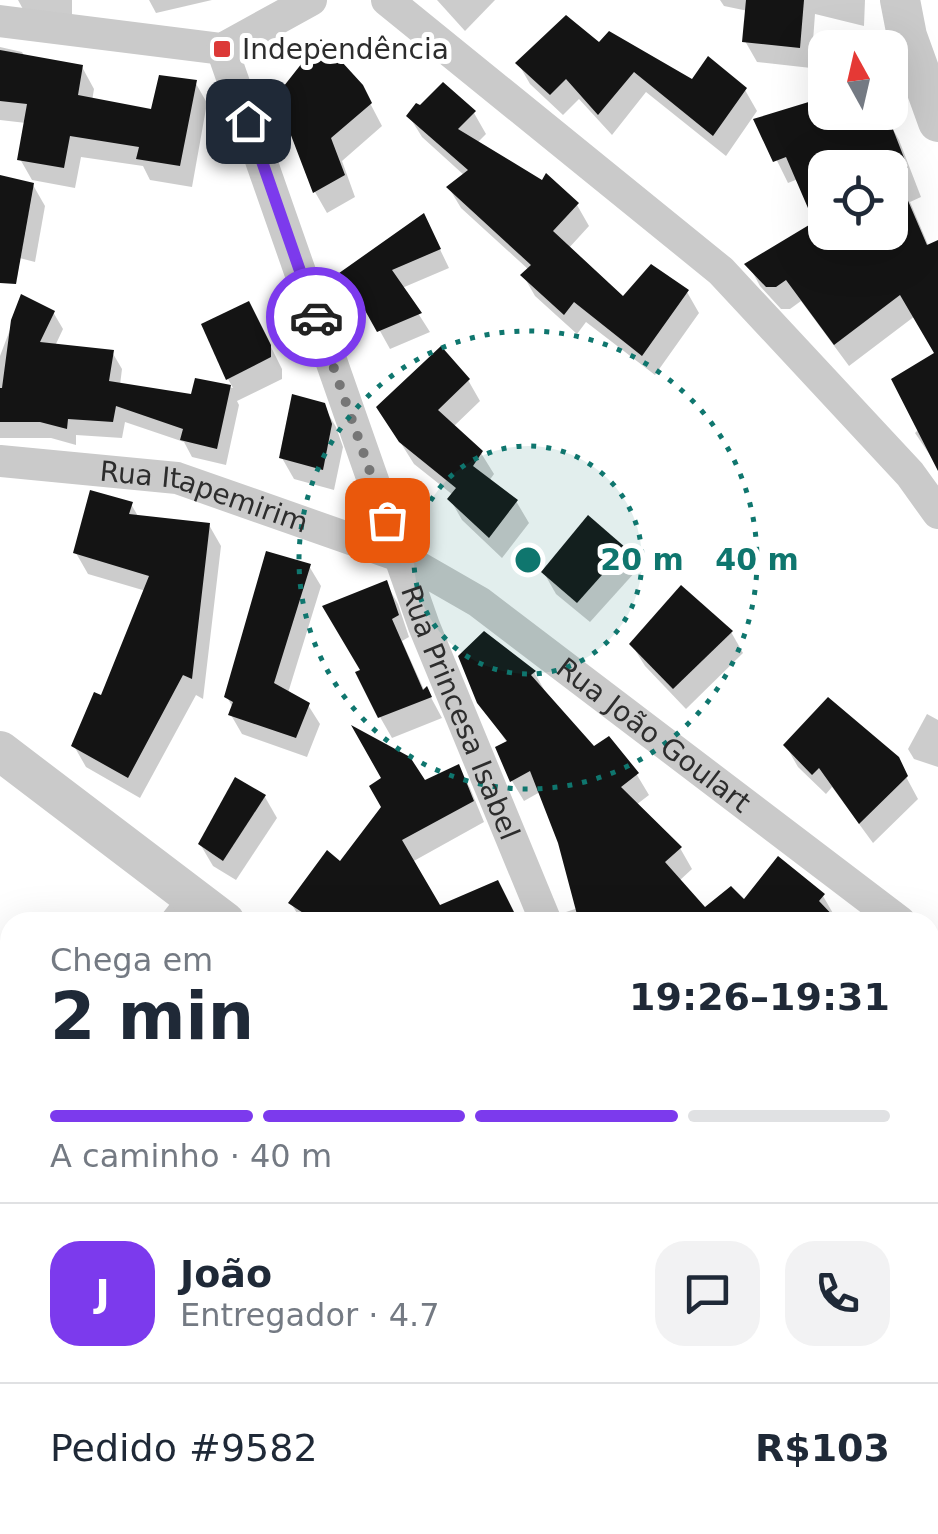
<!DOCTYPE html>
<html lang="pt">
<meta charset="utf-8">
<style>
:root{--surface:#fff;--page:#f2f2f3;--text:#1f2937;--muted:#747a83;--line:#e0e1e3;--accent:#7c3aed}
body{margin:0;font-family:"DejaVu Sans",sans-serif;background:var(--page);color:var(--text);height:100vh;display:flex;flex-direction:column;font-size:38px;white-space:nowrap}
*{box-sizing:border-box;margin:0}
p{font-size:32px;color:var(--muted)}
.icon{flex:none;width:55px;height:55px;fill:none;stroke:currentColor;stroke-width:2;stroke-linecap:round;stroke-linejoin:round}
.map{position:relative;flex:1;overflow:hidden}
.drawer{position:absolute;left:0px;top:912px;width:940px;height:622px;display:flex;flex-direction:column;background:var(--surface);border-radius:30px 30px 0 0;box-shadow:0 10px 40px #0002}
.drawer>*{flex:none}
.needle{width:65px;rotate:352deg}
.controls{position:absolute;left:808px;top:30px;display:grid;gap:20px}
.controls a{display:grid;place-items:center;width:100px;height:100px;border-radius:20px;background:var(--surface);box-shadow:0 10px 40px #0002;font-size:50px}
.pin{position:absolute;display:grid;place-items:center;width:85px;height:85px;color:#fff;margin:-42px;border-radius:20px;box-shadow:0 5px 15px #0006}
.courier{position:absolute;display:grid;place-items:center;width:100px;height:100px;margin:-50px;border:8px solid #7c3aed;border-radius:50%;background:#fff;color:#222;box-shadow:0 2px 12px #0007}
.head em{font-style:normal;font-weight:600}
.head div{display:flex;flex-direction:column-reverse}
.head{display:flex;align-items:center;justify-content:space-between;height:170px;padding:0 50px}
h1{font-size:65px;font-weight:600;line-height:75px}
.bar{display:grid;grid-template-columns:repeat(4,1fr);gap:15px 10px;align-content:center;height:120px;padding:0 50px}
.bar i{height:12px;border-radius:8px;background:var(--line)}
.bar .selected{background:var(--accent)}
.bar p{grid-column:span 4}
.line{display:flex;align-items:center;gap:25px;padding:0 50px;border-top:2px solid var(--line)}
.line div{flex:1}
.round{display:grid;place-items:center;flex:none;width:105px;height:105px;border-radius:30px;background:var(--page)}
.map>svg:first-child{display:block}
.shadow{fill:#0003;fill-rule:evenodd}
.building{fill:#141414;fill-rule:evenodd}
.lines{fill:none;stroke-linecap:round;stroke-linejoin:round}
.minor{stroke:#cacaca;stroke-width:32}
.tertiary{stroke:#cacaca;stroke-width:40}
.done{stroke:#767676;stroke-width:10;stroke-dasharray:0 18}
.route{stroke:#7c3aed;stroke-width:12}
.ring{fill:none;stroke:#0f766e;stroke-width:5;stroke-dasharray:5 10}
.poi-dot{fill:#dc3937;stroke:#fff;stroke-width:4}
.labels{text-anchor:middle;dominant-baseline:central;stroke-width:10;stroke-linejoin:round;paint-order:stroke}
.poi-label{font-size:28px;fill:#2d2d2d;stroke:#fff;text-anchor:start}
.street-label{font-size:28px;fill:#2d2d2d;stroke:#fff}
.centre{fill:#0f766e;stroke:#fff;stroke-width:5}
.ring-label{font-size:30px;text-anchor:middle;font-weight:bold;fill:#0f766e;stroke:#fff;stroke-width:10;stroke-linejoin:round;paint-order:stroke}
</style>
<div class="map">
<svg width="938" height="1534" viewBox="0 0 938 1534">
<rect width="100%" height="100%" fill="#fff"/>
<g class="shadow">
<polygon points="18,0 72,0 72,15 24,11"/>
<polygon points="149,0 212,0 156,13"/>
<polygon points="437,0 495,0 465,31"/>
<polygon points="720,0 865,0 864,26 815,14 811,68 757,62 745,41 748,11 724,6"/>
<polygon points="599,46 692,83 745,90 757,111 726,156 646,92 612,135 579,99 563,115 530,84 518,63"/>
<polygon points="0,47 22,52 25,57 82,67 94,89 92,101 153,112 195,82 207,103 192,187 150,180 143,166 81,157 75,188 32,180 20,159 26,123 0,120"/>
<polygon points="361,86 382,126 342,161 355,197 327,213 315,192 279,97"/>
<path d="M825 99V112H857L863 126 886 117 899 140 921 197 910 202 929 247 938 243V467L915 433 919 429 937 354 915 316 849 366 801 301 790 309H781L760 286 748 264 817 223 798 179 788 183 757 120ZM825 168H890V232H825Z"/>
<polygon points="474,113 486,134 477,143 577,205 589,226 568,249 623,300 687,292 699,313 655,375 586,322 577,334 535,296 523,275 529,270 461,208 449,188 465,176 422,137 409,116"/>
<polygon points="0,177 33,185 45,206 35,262 0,253"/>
<polygon points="433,235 449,268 402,288 430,332 390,349 365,304 342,313 328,284"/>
<polygon points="22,298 53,312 63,329 55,346 112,352 122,369 120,385 193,397 196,381 233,388 228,379 260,325 282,369 282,379 237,401 239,405 226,465 192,457 184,442 125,422 122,438 76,435 76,445 51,438 0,438 0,356"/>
<polygon points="468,380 480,401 453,427 481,453 494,474 489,481 516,501 529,523 502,558 462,520 450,499 453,495 414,464 392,429"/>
<polygon points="323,405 336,427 343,447 334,490 294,479 282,458"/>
<polygon points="131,504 139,518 209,525 221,546 203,699 196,695 140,798 86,767 74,746 102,699 146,591 88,574 76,553"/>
<polygon points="624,550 636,571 590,622 556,594 544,573"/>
<polygon points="309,566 321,586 288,693 308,705 320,724 307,757 242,734 231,715 233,708 227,697"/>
<polygon points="386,583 398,604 409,637 402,641 425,692 427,690 442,718 392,738 380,717 363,671"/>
<polygon points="731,632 743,653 686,709 645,666 632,645"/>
<polygon points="484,634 534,672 546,693 593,750 608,739 637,775 649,795 636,805 680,848 692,869 679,881 703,912 744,902 823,896 834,915 832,918 836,922 568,922 566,912 578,908 560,842 540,792 524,801 512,781 508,744 480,702"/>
<polygon points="927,714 938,720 938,767 914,759 908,749"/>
<polygon points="786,746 904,773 918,799 873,843 832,787 826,794 798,767"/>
<polygon points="458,767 470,788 484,822 412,862 439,908 509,904 518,922 384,922 380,915 376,922 302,922 291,903 340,864 425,783"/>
<polygon points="236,781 265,797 277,818 236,880 213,866 200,844"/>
<polygon points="0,982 10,993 10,1021 0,1033"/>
<polygon points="930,1027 938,1033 936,1120 930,1116"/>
<polygon points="10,1180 10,1397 0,1409 0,1194"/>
<polygon points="0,1418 10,1427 10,1525 101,1525 104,1530 101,1534 62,1534 58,1530 55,1534 0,1534"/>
<polygon points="355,1525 436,1525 429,1534 349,1534"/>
</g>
<g class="building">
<polygon points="746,0 804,0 800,48 742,42"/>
<polygon points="566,15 599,42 609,31 692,79 708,56 747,88 713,136 634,72 598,115 566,79 550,95 515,63"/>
<polygon points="321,39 363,85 372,103 331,138 345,175 313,193 276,96"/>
<polygon points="0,50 83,65 78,95 151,109 159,75 197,80 180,166 136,159 139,147 70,136 64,168 17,160 27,104 0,101"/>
<polygon points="443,82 476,111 458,129 542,180 546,173 579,203 553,231 623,296 651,264 689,290 642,356 574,302 564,315 520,275 531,265 446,187 468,170 406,116 416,103 420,105"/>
<path d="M825 97V112H857L862 124 887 114 908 168H894L927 245 938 240V471L891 379 934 353 900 295 834 345 786 280 776 287H766L744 264 814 222 786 157 773 162 753 119ZM825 168H890V232H825Z"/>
<polygon points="0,175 34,183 16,284 0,283"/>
<polygon points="424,213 441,249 392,270 422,313 377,332 352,287 330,296 325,283"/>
<polygon points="21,294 55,311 40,342 114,350 109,381 191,394 195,378 231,385 217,449 180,440 183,429 116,406 113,422 68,419 67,429 40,422 0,422 0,388 2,388 11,320"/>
<polygon points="249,301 271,345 271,357 226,380 201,324"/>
<polygon points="441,346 470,379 438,410 483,451 473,466 518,500 489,538 447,499 456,488 399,442 376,407"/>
<polygon points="292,394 325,403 332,424 323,470 279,458"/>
<polygon points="90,490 133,502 129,514 210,523 192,679 183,675 128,778 71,746 94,692 101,695 149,576 73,553"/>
<polygon points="588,515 626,548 577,603 541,572"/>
<polygon points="266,551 311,564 274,683 310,703 296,738 228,715 233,702 224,697"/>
<polygon points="387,580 399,615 392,619 423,690 427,686 432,697 378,718 355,672 360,670 322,606"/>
<polygon points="681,585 733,631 673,689 629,644"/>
<polygon points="484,631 536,671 531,675 594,746 609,736 639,773 621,787 682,847 665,862 705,907 731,886 744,899 778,856 825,894 819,901 839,922 579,922 558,843 530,771 510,782 495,747 507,741 477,703 458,656"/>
<polygon points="828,697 899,757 908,776 859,824 819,768 812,775 783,745"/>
<polygon points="351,725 410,757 425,780 459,764 474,801 402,840 440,905 498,880 519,922 317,922 288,903 327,850 340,861 381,807 369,786 381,778"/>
<polygon points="235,777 266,795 223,861 198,844"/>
</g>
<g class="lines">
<g class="minor">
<polyline points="387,0 721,271 910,474 938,513"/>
<polyline points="0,21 222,49 311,0"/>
<path id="s1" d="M222 49 424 626 546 922"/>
<path id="s2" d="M0 461 177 478 399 556 479 602 900 922"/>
<polyline points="176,922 194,899"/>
<polyline points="930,946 938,952"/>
<polyline points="0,1145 10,1133"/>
<polyline points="852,1525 857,1534"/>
<polyline points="142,1534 149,1525"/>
<polyline points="556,1534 562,1525"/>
</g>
<g class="tertiary">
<polyline points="900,0 907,36 938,122"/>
<polyline points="0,751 225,922"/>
<polyline points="930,1450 938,1455"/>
</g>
</g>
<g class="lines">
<polyline class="done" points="316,317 387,520"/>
<polyline class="route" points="248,121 316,317"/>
</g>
<circle cx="528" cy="560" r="114" fill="#0f766e" fill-opacity=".12"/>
<g class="ring">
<circle cx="528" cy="560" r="114"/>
<circle cx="528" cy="560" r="229"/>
</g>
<rect class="poi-dot" x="212" y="39" width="20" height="20" rx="5"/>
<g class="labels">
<g class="poi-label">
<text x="242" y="49">Independência</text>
</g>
<g class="street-label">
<text stroke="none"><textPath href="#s2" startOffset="208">Rua Itapemirim</textPath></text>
<text stroke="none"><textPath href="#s1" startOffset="705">Rua Princesa Isabel</textPath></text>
<text stroke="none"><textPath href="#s2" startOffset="725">Rua João Goulart</textPath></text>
</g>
</g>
<circle cx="528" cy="560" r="15" class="centre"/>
<g class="ring-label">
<text x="642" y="570">20 m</text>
<text x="757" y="570">40 m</text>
</g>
</svg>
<div class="controls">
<a><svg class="needle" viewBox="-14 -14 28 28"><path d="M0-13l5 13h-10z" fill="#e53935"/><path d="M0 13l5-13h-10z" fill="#747a83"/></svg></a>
<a><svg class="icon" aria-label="locate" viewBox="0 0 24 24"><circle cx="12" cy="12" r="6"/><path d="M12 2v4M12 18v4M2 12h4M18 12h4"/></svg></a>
</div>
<div class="pin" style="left:387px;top:520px;background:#ea580c"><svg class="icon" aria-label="bag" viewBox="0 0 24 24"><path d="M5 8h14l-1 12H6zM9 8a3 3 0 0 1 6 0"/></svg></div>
<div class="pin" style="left:248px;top:121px;background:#1f2937"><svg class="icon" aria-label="home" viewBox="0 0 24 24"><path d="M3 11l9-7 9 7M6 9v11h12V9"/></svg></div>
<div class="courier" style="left:316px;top:317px"><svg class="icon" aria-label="car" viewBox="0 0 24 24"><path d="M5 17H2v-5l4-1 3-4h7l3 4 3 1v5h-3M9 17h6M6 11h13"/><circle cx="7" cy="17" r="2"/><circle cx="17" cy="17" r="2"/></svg></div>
<section class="drawer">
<div class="head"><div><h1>2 min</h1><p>Chega em</p></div><em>19:26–19:31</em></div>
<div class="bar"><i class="selected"></i><i class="selected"></i><i class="selected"></i><i></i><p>A caminho · 40 m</p></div>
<div class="line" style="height:180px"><b class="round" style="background:var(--accent);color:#fff">J</b><div><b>João</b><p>Entregador · 4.7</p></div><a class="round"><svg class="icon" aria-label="chat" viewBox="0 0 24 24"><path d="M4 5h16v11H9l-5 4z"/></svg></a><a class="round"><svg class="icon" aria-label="phone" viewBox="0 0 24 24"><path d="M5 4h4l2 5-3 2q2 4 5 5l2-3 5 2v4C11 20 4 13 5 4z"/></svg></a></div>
<div class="line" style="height:130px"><div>Pedido #9582</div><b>R$103</b></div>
</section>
</div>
